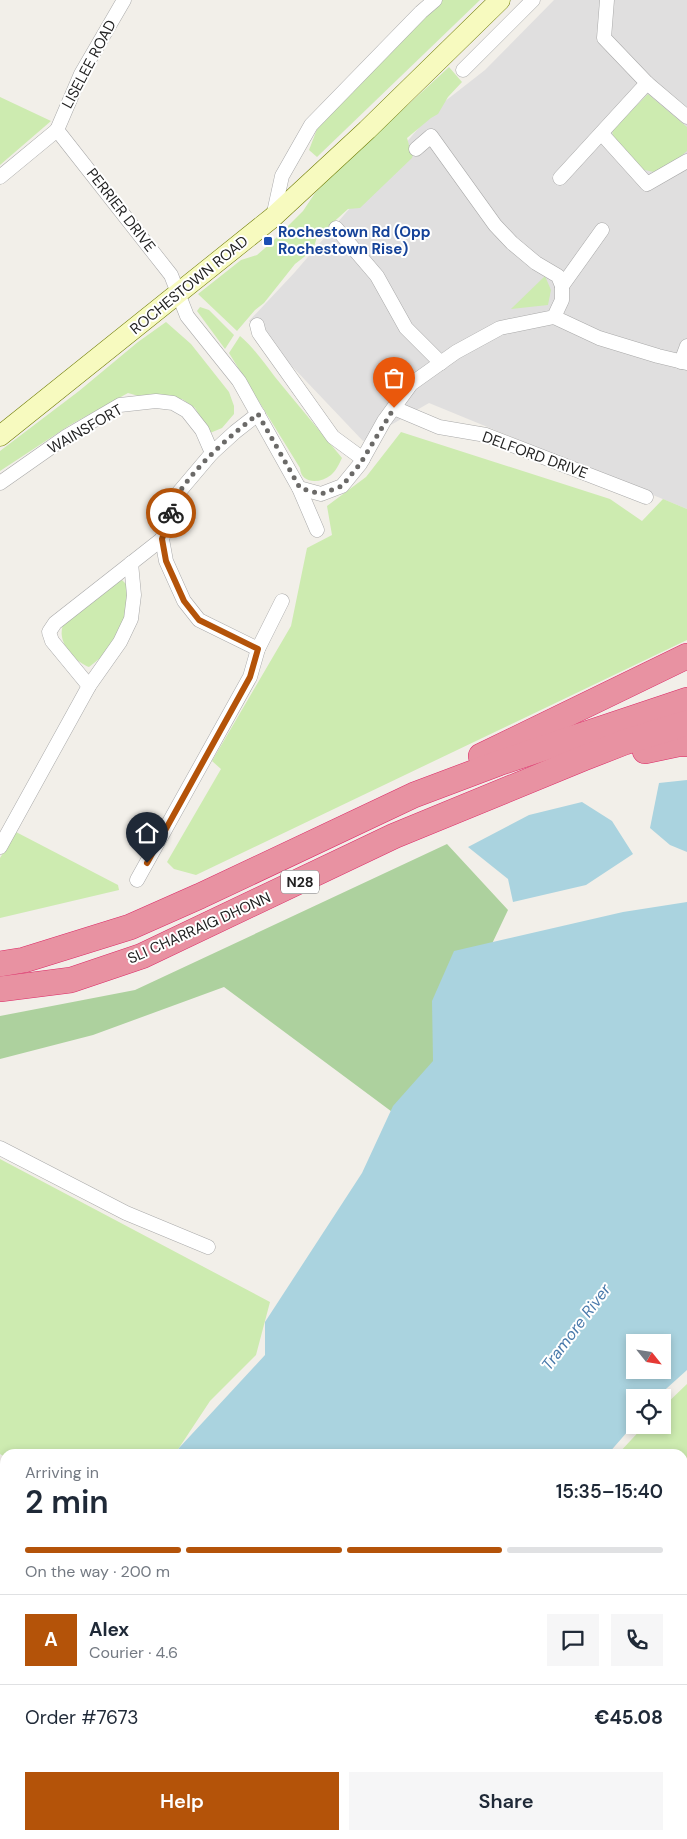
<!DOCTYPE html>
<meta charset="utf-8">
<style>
:root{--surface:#fff;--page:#f6f6f7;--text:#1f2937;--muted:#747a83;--line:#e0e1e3;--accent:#b45309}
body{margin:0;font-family:"DM Sans",sans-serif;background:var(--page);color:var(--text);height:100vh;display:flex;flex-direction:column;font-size:19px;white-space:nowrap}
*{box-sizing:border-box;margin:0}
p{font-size:16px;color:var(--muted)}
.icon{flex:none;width:28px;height:28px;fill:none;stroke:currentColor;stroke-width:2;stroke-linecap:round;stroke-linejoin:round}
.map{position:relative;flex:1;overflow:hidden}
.side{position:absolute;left:0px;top:1449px;width:688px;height:391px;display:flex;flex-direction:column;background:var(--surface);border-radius:15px 15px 0 0;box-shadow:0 2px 8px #0003}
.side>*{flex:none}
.needle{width:32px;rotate:120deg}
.fabs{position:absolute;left:626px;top:1334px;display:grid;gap:10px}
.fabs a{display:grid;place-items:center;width:45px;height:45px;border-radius:0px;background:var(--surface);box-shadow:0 2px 8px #0003;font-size:25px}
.pin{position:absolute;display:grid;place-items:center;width:42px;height:42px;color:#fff;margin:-51px -21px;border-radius:50% 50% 50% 0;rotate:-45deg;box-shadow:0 0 5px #0007}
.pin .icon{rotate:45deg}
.courier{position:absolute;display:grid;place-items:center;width:50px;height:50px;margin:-25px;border:4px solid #b45309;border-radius:50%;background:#fff;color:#222;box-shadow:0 1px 6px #0007}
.head em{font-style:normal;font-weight:600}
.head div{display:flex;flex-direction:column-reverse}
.head{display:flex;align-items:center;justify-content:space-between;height:85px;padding:0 25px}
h1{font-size:32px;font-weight:600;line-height:38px}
.bar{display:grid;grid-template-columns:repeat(4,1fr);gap:8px 5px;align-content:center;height:60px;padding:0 25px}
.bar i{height:6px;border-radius:4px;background:var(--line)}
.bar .current{background:var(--accent)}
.bar p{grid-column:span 4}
.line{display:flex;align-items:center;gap:12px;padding:0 25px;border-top:1px solid var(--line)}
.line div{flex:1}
.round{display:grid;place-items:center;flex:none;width:52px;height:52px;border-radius:0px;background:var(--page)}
.action{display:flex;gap:10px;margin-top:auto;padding:10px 25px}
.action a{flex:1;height:58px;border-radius:0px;background:var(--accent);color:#fff;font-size:20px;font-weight:600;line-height:58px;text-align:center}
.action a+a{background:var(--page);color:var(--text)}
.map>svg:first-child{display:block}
.residential{fill:#e0dfdf}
.grass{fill:#cdebb0}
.forest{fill:#add19e}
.water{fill:#aad3df;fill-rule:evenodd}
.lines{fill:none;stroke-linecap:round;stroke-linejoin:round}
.stream{stroke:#aad3df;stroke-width:4.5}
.street-casing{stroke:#a9a9a9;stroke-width:15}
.secondary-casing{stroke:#707d05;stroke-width:21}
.highway-casing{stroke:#dc2a67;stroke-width:26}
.street{stroke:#fff;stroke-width:14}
.secondary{stroke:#f7fabf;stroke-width:20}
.highway{stroke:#e892a2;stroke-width:25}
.done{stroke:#6b6a68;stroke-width:5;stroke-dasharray:0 9}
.route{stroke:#b45309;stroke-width:6}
.transit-dot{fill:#1a4fb4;stroke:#fff;stroke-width:2}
.labels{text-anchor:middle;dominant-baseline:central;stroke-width:4;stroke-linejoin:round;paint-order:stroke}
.shield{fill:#fff;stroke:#646464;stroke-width:1}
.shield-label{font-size:14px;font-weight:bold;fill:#222}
.street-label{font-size:15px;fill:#222;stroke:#fff}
.transit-label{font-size:15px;font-weight:bold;fill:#164399;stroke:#fff;text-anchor:start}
.water-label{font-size:16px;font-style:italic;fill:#4a7aab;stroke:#fff}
</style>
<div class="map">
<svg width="687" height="1839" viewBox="0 0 687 1839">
<rect width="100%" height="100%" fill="#f2efe9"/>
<polygon class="residential" points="554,0 687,0 687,509 429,403 363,441 249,321 295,272 435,109 485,70"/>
<g class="grass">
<polygon points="440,0 480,0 317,157 309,150 319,124"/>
<polygon points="449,67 462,82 448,97 438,114 431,118 407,138 409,145 414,151 412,158 360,208 348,209 317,237 313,250 295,264 264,303 255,310 237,331 198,294 241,260 257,255 272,242 303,211 315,193 330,177"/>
<polygon points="648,94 687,127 687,151 679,158 654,172 640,169 613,136 612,130"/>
<polygon points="0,97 51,121 0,165"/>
<polygon points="545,276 551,290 548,305 511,309"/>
<polygon points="200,307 209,310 234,335 225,349 197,311"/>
<polygon points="166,322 191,344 229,392 234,406 234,414 222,428 210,433 195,408 182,399 156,401 128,393 70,425 0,471 0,451 79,391 138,342"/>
<path d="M240 336C255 349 264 363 275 377 297 404 320 431 342 458 339 464 336 471 331 475 320 484 301 484 300 468L229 353Z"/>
<polygon points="401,432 610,499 642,521 663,499 687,509 687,640 196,875 174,869 167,862 221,769 212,761 291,626 307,548 332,535 327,506 366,477"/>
<path d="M122 580 128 586C126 623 120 644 89 667 78 663 64 649 62 637 61 633 62 628 63 624L110 584Z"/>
<polygon points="16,832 118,885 119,890 0,918 0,858"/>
<polygon points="0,1159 270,1302 256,1355 210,1401 175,1454 5,1454 5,1457 0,1454"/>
<polygon points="687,1384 687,1832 684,1839 436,1839 437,1835 682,1835 682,1454 618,1454 645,1425 662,1425 663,1407"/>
<polygon points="0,1666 5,1669 5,1718 0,1729"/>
</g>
<polygon class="forest" points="447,844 508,910 407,1123 224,987 93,1035 0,1059 0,1016 135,990"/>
<g class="water">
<polygon points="687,780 687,852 670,845 650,828 659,783"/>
<polygon points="582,802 612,821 633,854 586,885 513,902 508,879 468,847 529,815"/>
<path d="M687 902V1370L657 1397 635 1398V1423L608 1454H176L179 1448 265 1355V1322L362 1173 393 1106 433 1061 432 1001 454 951 623 912ZM635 1342H662V1370H635Z"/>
<polygon points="5,1718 5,1835 429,1835 428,1839 0,1839 0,1729"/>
</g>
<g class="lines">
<polyline class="stream" points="682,1592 687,1594"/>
<defs>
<g id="street">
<polyline points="607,0 604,38 647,83 687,117"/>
<polyline points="463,70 533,0"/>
<polyline points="57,130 171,275 187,316 239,381 299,488 317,530"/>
<polyline points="57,130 81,74 124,0"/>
<polyline points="602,134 647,184 687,161"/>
<polyline points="0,177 57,130"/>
<polyline points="560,178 647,83"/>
<polyline points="273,217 282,176 311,125 421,12 435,0"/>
<polyline points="336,228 377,276 406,328 441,363"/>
<polyline points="562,286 602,230"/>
<polyline points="554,317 599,338 658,356 687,363"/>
<polyline points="257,325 259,333 333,437 363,459"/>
<polyline points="681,362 687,346"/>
<polyline points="394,408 439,427 486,435 646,497"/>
<polyline points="212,453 179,492 162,539 166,561 184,601 199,620 258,649"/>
<polyline points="0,483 67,436 120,405 156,401 173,403 187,411 202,430 212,453 235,432 258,414"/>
<polyline points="299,488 321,494 342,486 360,464 384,421 411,384 456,352 500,328 554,317 562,300 562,286 558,276 536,263 512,243 495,225 431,136 416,149"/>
<polyline points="89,686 52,641 49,632 55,623 162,539"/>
<polyline points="0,847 89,686 120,642 131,619 134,595 131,563"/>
<polyline points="137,880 250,677 258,649 282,601"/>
<polyline points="0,1148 126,1213 208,1247"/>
</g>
<polyline id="secondary" points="0,436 272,218 367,130 500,0"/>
<g id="highway">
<polyline points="645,751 678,744 687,744"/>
<polyline points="481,756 687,656"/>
<polyline points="0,964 24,960 130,927 200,896 414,795 499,763 687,700"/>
<polyline points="0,989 71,980 142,956 394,836 584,758 625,742 687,723"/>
</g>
</defs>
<use href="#street" class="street-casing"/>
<use href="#secondary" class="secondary-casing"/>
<use href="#highway" class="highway-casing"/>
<use href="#street" class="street"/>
<use href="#secondary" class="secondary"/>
<use href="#highway" class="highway"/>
</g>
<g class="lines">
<path class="done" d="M171 513C174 506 176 497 180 491 201 461 230 436 258 414L300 488 321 494 342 486 360 464 394 408"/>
<polyline class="route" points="147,863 250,677 258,649 199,620 184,601 166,561 162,539 171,513"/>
</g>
<rect class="transit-dot" x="263" y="236" width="10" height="10" rx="2.5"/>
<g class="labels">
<rect class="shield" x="281" y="870.5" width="38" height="23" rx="4"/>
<g class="shield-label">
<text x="300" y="882">N28</text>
</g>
<g class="street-label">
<text transform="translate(89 64) rotate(-62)">LISELEE ROAD</text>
<text transform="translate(121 210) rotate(52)">PERRIER DRIVE</text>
<text transform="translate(189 285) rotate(-39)">ROCHESTOWN ROAD</text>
<text transform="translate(85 429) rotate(-30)">WAINSFORT</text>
<text transform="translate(535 455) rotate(20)">DELFORD DRIVE</text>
<text transform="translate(199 928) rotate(-24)">SLI CHARRAIG DHONN</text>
</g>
<g class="transit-label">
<text x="278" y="232">Rochestown Rd (Opp<tspan x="278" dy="17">Rochestown Rise)</tspan></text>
</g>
<g class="water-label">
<text transform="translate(576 1327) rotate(-53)">Tramore River</text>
</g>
</g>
</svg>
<div class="fabs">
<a><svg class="needle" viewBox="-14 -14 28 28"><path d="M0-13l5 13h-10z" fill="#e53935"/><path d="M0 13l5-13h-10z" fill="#747a83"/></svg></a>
<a><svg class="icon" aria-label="locate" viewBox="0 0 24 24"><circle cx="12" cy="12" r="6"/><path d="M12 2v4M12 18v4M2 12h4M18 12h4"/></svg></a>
</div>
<div class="pin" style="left:394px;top:408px;background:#ea580c"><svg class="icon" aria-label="bag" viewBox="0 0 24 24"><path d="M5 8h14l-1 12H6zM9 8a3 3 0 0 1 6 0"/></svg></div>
<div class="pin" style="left:147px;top:863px;background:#1f2937"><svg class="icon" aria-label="home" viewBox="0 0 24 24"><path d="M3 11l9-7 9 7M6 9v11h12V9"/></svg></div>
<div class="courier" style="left:171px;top:513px"><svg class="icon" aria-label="bike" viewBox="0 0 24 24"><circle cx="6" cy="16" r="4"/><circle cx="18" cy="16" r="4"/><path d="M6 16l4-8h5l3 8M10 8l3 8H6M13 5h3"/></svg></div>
<section class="side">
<div class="head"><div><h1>2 min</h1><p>Arriving in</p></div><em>15:35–15:40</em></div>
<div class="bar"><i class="current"></i><i class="current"></i><i class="current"></i><i></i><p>On the way · 200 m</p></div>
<div class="line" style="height:90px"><b class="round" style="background:var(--accent);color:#fff">A</b><div><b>Alex</b><p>Courier · 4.6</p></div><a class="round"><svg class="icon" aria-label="chat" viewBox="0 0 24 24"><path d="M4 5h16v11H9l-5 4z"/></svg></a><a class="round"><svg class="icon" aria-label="phone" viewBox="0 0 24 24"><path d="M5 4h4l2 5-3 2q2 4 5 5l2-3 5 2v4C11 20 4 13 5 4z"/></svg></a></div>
<div class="line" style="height:65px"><div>Order #7673</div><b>€45.08</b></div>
<div class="action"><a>Help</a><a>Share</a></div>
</section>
</div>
